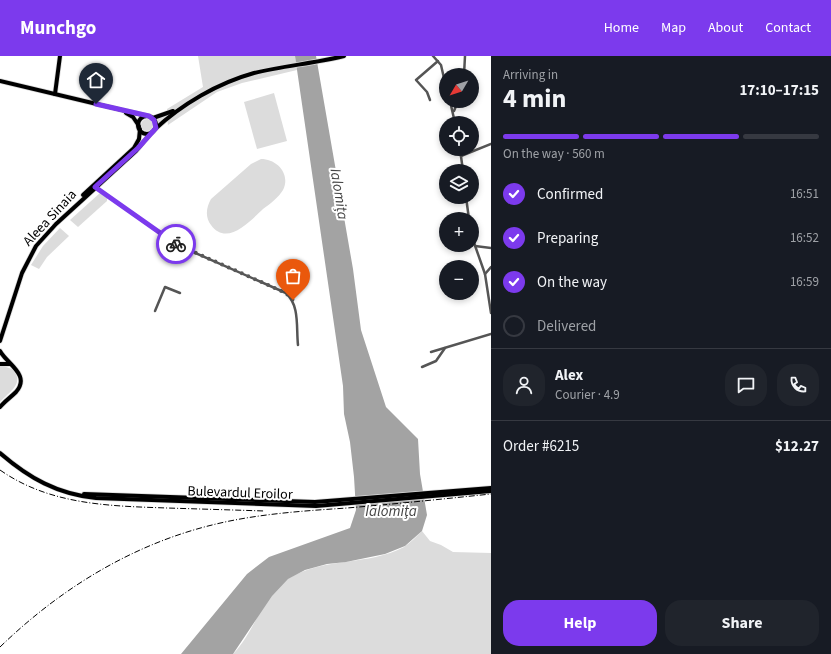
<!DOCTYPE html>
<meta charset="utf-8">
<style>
:root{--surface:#171b24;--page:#20242c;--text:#f1f3f6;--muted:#9ea1a6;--line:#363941;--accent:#7c3aed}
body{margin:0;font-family:"Source Sans 3",sans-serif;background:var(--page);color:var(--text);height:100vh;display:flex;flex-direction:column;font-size:15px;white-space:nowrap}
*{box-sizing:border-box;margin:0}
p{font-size:13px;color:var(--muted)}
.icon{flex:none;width:22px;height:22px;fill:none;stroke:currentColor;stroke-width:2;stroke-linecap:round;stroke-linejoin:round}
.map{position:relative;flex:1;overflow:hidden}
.panel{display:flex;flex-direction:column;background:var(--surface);width:340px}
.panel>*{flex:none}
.needle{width:26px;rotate:231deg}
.buttons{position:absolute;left:439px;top:12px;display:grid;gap:8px}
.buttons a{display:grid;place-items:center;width:40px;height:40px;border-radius:50%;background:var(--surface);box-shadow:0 2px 6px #0003;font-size:20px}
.pin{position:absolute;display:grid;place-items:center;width:34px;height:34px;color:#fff;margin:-41px -17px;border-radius:50% 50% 50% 0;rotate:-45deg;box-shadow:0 0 4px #0007}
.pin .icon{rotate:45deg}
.courier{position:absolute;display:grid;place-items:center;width:40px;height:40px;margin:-20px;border:3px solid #7c3aed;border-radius:50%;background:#fff;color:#222;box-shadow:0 1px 5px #0007}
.headline em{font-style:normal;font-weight:700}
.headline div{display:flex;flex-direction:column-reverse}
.headline{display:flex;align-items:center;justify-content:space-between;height:68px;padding:0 12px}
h1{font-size:26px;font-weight:700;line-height:30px}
.bar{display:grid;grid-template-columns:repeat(4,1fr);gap:6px 4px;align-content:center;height:48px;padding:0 12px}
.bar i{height:5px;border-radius:3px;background:var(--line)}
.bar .current{background:var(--accent)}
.bar p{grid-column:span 4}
.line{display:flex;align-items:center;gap:10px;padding:0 12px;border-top:1px solid var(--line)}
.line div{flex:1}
.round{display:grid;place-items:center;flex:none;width:42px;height:42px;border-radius:16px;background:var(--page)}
ol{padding:0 12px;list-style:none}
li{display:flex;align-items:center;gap:12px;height:44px}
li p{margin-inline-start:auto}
li .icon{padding:4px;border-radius:50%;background:var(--accent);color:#fff;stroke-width:4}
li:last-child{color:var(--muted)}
li i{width:22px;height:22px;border:2px solid var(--line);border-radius:50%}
.cta{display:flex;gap:8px;margin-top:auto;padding:8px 12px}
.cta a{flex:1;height:46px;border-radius:16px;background:var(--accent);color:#fff;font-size:16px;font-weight:700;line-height:46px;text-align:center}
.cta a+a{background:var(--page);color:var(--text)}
header{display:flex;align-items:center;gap:24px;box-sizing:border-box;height:56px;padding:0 20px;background:var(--accent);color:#fff}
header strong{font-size:19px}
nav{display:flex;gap:22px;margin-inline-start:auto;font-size:14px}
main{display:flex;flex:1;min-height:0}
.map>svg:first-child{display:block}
.green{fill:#dcdcdc}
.water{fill:#a3a3a3}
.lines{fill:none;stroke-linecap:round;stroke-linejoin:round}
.primary-casing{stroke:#dbdbdb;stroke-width:5.5}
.street{stroke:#555;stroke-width:2.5}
.primary{stroke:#000;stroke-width:4}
.rail{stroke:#000;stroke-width:1;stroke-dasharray:6 2 1 2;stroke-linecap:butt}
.done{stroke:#595959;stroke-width:4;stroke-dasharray:0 7.2}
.route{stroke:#7c3aed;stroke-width:5}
.labels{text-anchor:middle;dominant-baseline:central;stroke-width:4;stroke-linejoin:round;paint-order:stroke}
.street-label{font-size:14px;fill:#000;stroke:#fff}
.water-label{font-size:15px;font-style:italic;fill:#444;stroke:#fff}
</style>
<header>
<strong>Munchgo</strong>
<nav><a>Home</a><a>Map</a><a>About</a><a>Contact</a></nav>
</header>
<main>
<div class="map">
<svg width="491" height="598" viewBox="0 0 491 598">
<rect width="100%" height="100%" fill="#fff"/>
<g class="green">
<polygon points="198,0 295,0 297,14 242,27 217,36 168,69 167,62 159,68 156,62 167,59 167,53 203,31"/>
<polygon points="274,37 287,85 257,93 244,46"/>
<circle cx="147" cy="69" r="6"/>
<path d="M261 103C277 103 291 118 283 134 279 141 270 148 263 153 250 165 227 191 211 169 205 161 206 152 211 143L251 108Z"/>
<polygon points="100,137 107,142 107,145 78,171 70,164"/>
<polygon points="60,172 69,180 47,201 39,213 31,209 43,190"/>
<path d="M0 309 12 313C26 327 9 336 0 346Z"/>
<path d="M422 475 430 485 441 489 453 496 491 497V598H233C254 577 263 538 289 522 325 501 368 510 404 491 410 487 417 480 422 475Z"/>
</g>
<polygon class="water" points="295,0 316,0 353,213 361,274 386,351 418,383 420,418 427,459 422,475 405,490 385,498 346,506 327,508 305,514 288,523 272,540 233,598 181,598 247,518 269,501 350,472 356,454 354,421 350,386 344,358 343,330"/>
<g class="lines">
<defs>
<g id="primary">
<polyline points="0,25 147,60"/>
<polyline points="55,38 60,0"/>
<polyline points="126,57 133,61 139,70"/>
<circle cx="147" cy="69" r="9"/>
<polyline points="153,62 173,55"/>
<path d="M154 74C182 48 218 27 254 17 284 10 315 7 344 0"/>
<polyline points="83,139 134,92 139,83 140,73"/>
<polyline points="0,285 22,217 36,190 56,168 136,95 152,76"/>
<path d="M0 295C7 308 31 319 16 336 11 341 5 345 0 351"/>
<polyline points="0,308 10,308"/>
<path d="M0 397C29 422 57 438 96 442L316 450 491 435"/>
<polyline points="84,438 315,446 491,432"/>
</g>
</defs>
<use href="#primary" class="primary-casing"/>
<g class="street">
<polyline points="433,0 441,9 446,31"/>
<polyline points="464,19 465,0"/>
<polyline points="430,44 427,36 416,24 438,5"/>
<polyline points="450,45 455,67"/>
<polyline points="454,55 458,45"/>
<polyline points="460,93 463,115"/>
<polyline points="461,100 491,88"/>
<path d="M96 132 175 188 286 237C300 250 296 271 298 289"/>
<polyline points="466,141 469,163"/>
<polyline points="472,181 485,218 491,257"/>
<polyline points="475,190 491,192"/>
<polyline points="485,218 491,211"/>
<polyline points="155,255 165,231 180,237"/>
<polyline points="431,296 491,278"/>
<polyline points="422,311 436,305 445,292"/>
</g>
<use href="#primary" class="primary"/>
<g class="rail">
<path d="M0 414C50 449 109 450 167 452 200 453 233 454 265 455"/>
<path d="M0 591C60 533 131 489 212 469 256 458 302 455 347 452 395 448 443 443 491 438"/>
</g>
</g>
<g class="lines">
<polyline class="done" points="176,188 286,237 293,244"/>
<polyline class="route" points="96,48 149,60 154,64 156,72 138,92 95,131 176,188"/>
</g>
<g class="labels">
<g class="street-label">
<text transform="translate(50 162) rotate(-47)">Aleea Sinaia</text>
<text transform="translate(240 437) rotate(2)">Bulevardul Eroilor</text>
</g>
<g class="water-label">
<text transform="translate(339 138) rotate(81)">Ialomița</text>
<text x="391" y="455">Ialomița</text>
</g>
</g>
</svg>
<div class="buttons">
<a><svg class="needle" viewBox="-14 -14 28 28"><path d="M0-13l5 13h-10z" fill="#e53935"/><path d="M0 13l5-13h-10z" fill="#9ea1a6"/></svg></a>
<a><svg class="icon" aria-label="locate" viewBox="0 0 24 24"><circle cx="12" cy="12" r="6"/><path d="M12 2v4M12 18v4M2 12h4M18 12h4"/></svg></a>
<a><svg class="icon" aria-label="layers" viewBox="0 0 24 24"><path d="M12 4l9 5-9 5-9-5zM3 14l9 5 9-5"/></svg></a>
<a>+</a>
<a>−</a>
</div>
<div class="pin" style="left:293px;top:244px;background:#ea580c"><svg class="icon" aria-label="bag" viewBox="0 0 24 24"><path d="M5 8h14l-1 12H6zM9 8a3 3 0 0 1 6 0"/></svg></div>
<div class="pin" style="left:96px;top:48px;background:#1f2937"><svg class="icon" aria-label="home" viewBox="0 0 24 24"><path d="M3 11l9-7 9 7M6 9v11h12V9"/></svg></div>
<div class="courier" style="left:176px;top:188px"><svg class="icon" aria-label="bike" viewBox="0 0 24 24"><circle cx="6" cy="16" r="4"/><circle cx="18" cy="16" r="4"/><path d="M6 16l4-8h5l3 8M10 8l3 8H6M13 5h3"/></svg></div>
</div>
<section class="panel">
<div class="headline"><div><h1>4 min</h1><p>Arriving in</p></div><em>17:10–17:15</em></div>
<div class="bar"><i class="current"></i><i class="current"></i><i class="current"></i><i></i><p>On the way · 560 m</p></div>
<ol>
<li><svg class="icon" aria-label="check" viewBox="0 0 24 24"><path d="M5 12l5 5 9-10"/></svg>Confirmed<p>16:51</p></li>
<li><svg class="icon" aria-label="check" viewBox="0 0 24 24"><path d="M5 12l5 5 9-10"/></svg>Preparing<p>16:52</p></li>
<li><svg class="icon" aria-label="check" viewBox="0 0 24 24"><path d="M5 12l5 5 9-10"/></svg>On the way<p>16:59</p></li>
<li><i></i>Delivered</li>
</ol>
<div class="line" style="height:72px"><a class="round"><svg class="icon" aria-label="person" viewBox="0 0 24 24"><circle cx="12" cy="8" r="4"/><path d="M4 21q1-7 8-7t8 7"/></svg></a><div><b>Alex</b><p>Courier · 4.9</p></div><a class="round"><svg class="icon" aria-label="chat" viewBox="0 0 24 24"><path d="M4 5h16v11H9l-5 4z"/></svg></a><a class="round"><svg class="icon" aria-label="phone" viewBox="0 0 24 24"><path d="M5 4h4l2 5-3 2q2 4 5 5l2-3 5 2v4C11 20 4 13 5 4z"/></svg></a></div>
<div class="line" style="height:52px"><div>Order #6215</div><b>$12.27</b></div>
<div class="cta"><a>Help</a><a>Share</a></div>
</section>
</main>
